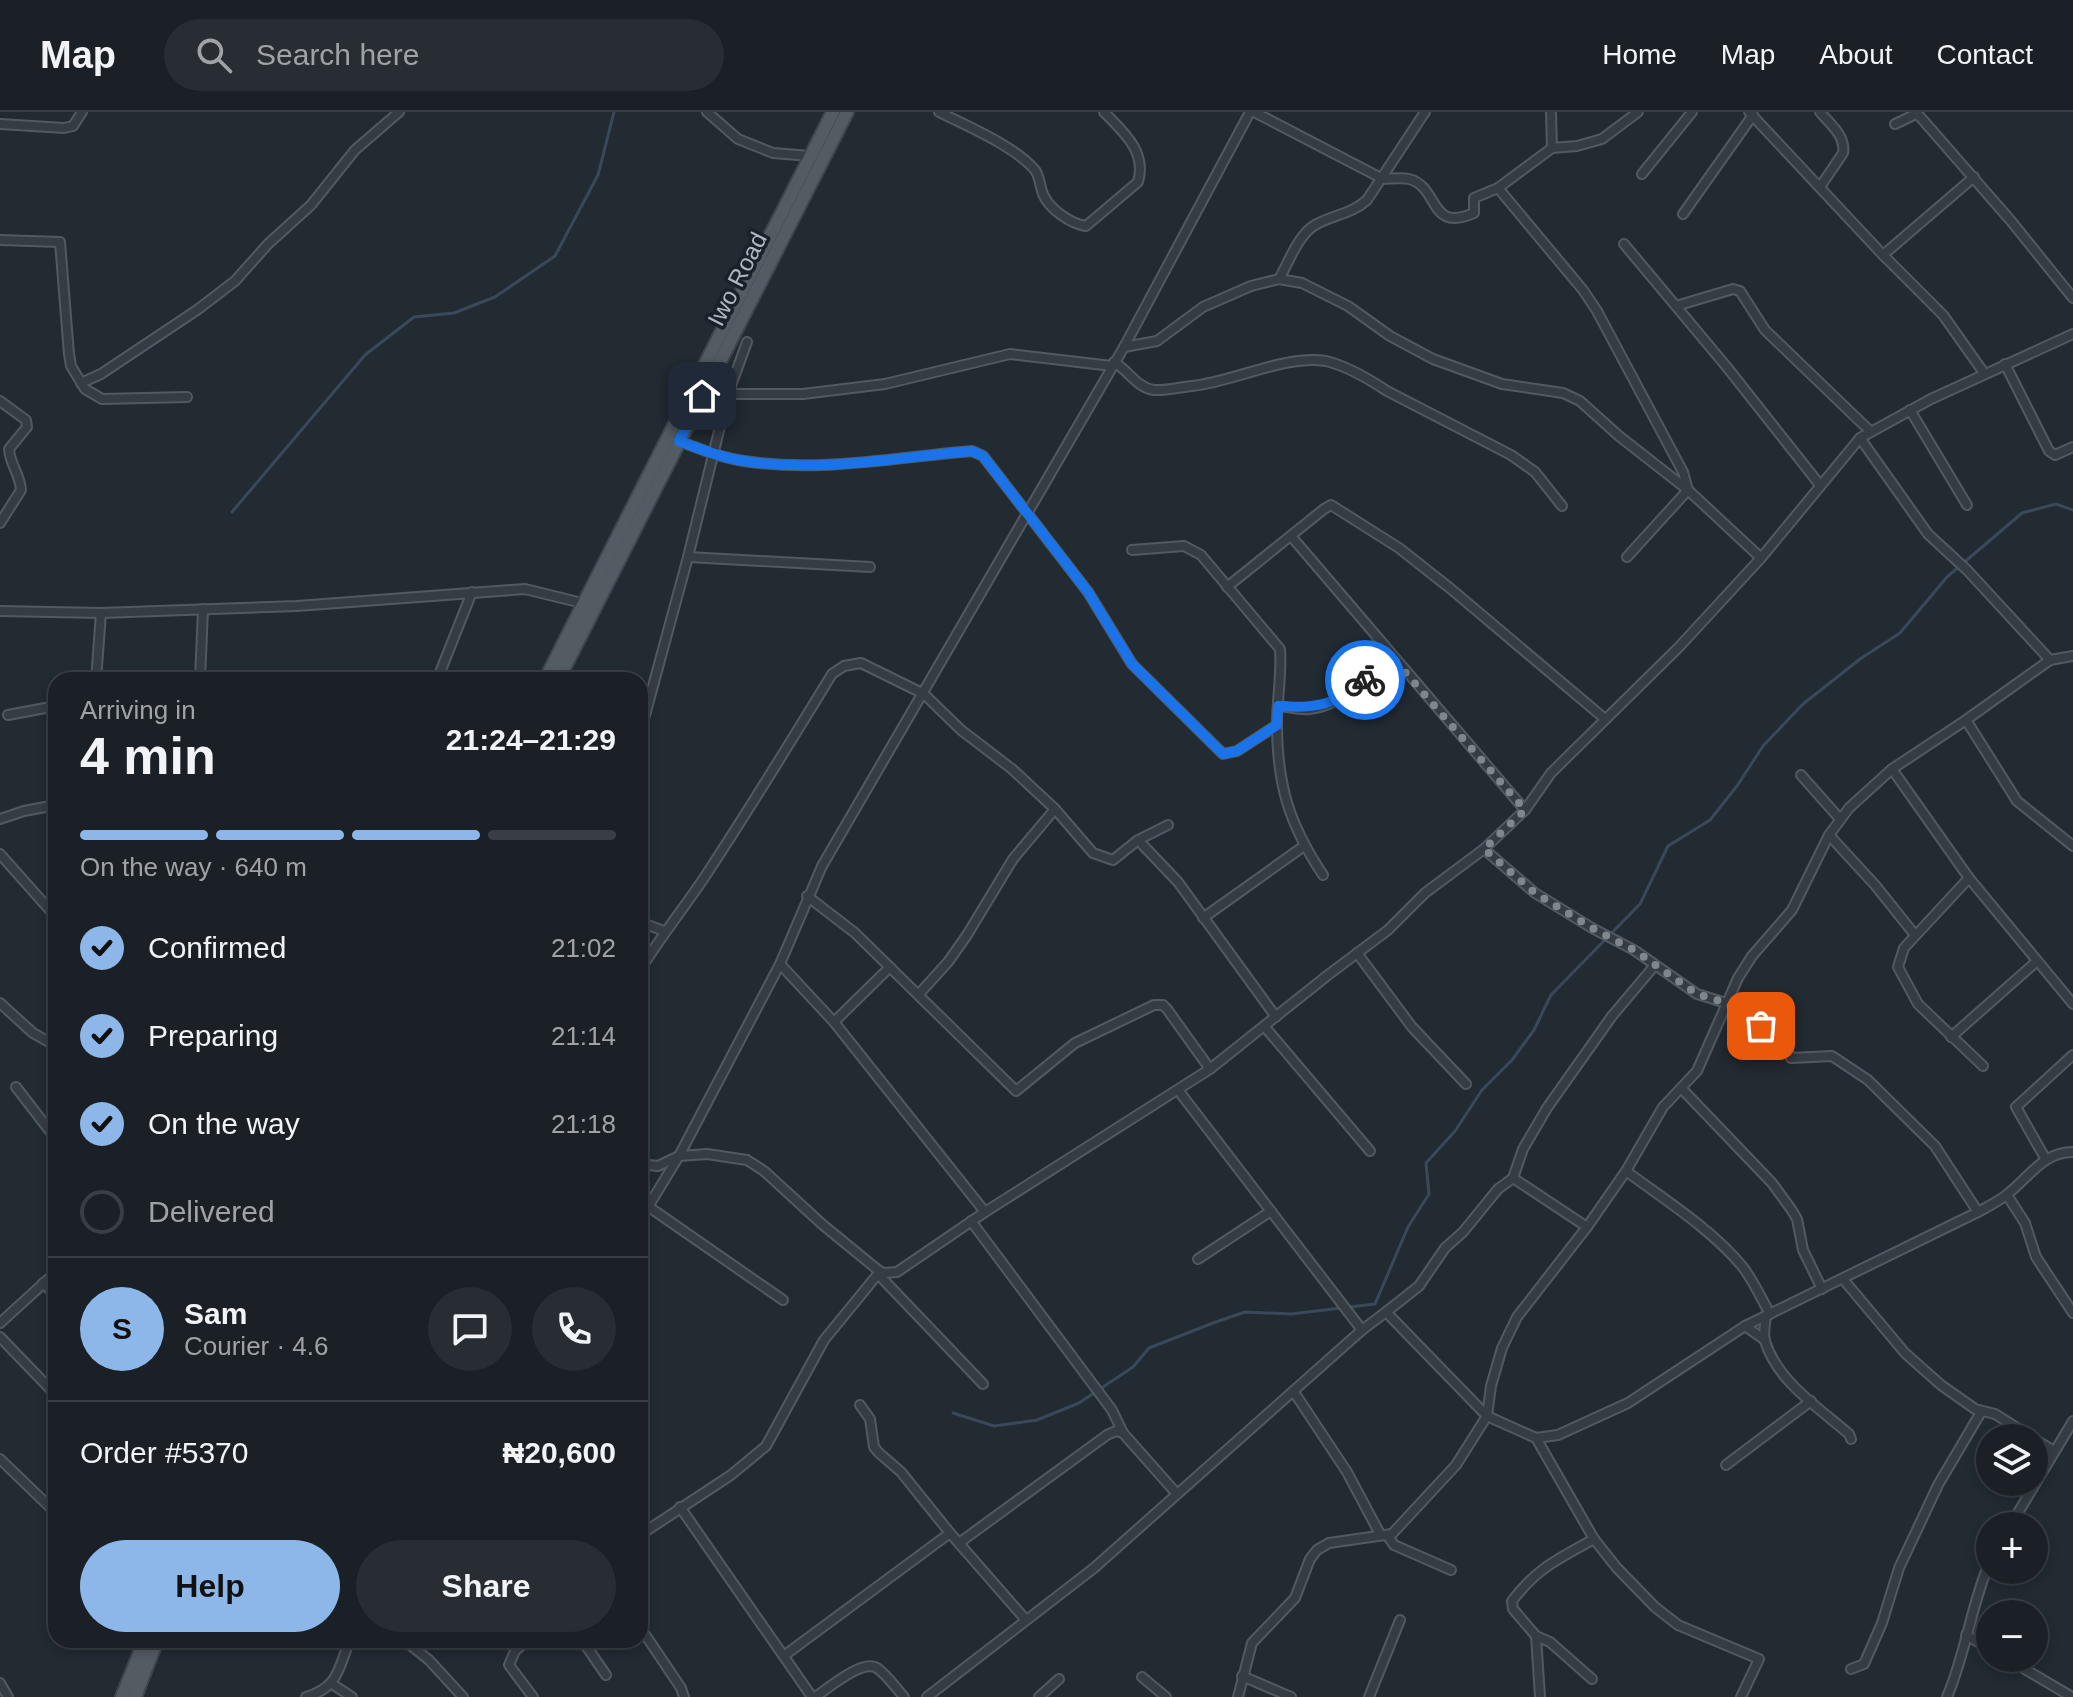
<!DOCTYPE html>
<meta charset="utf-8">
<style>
:root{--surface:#1a2026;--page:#272d32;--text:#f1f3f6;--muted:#9fa3a7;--line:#383e43;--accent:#8cb7e8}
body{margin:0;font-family:Arial,sans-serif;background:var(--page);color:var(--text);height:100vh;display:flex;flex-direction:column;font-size:30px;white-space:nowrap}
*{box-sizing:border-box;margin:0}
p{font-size:26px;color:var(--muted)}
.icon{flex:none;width:44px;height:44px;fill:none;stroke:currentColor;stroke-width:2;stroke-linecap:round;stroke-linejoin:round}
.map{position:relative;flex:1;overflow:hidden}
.sheet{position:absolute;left:48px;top:560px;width:600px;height:976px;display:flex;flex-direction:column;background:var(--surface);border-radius:24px;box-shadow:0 4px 12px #0003,0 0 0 2px var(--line)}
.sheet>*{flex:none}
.controls{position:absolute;left:1976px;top:1312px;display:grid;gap:16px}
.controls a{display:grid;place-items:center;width:72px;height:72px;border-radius:50%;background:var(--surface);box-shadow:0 4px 12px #0003,0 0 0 2px var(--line);font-size:40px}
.pin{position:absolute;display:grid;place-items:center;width:68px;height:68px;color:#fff;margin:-34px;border-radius:16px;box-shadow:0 4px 12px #0006}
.courier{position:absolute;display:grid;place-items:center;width:80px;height:80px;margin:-40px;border:6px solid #1a73e8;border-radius:50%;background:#fff;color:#222;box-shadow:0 2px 10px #0007}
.headline em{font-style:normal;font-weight:700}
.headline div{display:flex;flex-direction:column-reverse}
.headline{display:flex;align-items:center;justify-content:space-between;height:136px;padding:0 32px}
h1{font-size:52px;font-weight:700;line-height:60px}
.bar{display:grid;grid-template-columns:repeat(4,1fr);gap:12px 8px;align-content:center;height:96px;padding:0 32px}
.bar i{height:10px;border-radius:6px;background:var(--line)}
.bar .active{background:var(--accent)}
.bar p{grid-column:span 4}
.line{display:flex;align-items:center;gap:20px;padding:0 32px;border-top:2px solid var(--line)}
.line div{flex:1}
.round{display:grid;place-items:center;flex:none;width:84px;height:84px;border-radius:42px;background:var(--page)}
ol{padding:0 32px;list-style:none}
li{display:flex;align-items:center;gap:24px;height:88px}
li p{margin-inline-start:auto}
li .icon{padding:8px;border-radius:50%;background:var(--accent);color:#111;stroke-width:4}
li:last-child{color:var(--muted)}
li i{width:44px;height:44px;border:4px solid var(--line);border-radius:50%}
.primary-button{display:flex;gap:16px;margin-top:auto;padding:16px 32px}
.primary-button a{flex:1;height:92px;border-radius:48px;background:var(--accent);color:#111;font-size:32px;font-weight:700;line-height:92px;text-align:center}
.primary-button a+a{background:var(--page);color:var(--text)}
header{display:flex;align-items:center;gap:48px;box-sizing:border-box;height:112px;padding:0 40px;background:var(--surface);border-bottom:2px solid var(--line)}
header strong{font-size:38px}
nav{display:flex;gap:44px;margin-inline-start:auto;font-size:28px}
.search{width:560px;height:72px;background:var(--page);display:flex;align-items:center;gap:20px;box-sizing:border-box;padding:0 28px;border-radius:44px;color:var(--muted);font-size:30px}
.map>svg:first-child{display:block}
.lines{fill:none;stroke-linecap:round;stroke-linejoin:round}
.stream{stroke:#39495a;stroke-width:3}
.minor-casing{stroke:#525a61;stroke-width:12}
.primary-casing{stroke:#3e454d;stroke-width:16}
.minor{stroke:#353c43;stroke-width:8}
.primary{stroke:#535b63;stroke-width:12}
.done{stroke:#7e868e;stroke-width:8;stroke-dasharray:0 14.4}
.route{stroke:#1a73e8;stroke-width:10}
.labels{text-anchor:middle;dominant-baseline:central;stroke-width:7;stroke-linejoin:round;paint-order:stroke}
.street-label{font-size:24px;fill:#afb7c0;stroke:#1a2128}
</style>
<header>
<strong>Map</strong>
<div class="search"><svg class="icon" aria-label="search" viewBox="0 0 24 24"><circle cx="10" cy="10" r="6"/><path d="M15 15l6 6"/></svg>Search here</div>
<nav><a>Home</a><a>Map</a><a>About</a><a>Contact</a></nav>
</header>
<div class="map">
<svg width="2073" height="1585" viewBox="0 0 2073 1585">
<rect width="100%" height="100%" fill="#222a32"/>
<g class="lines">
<g class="stream">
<polyline points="232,400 365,243 414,205 454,201 495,185 555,144 598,63 614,0"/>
<polyline points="953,1301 994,1314 1037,1308 1079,1291 1133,1255 1149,1236 1213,1211 1245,1200 1291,1202 1375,1192 1408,1115 1429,1082 1426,1051 1455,1019 1482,978 1512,948 1534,918 1551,883 1640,792 1668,734 1710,708 1737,674 1763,634 1803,592 1860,547 1900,521 1947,465 2022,401 2056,392 2073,398"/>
</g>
<defs>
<g id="minor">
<polyline points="707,0 738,27 773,41 810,44"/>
<path d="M939 0C967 14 1016 35 1035 58 1040 65 1040 75 1043 82 1049 97 1071 112 1086 114L1138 70C1147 39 1123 20 1104 0"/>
<path d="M1254 0 1383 67C1391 67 1401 65 1409 67 1440 75 1428 121 1474 101V86L1498 76 1552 36 1577 34 1602 27 1638 0"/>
<polyline points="1551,0 1552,36"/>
<polyline points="1749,0 1883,143 1943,203 1984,261"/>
<polyline points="1916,0 2011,109 2073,186"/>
<polyline points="0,12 64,16 73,14 82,0"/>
<polyline points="1895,12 1916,2"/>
<polyline points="1642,62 1692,0"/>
<path d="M1820 75 1843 41C1846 24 1830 12 1820 0"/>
<polyline points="1498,76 1583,178 1597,199 1683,360 1688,378 1627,445"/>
<polyline points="1683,102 1753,3"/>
<polyline points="0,128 60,130 69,242 71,254 85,277 102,287 187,285"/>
<polyline points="1624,132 1726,254 1820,373"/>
<polyline points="1883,143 1974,65"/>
<path d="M1279 167C1289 150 1298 123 1315 113 1332 103 1352 102 1367 88L1425 0"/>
<polyline points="1676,194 1733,177 1740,179 1765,218 1870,319"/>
<polyline points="1124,235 1157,229 1203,195 1251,174 1279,167 1302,171 1348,194 1390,224 1433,247 1502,272 1563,281 1580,289 1619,324 1688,378 1761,446"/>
<path d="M1114 250C1128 258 1137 276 1154 278 1166 279 1180 275 1192 274 1233 270 1287 242 1326 249 1347 254 1369 267 1387 279L1511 343 1535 360 1562 394"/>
<polyline points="2005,252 2049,339 2055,343 2073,335"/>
<polyline points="81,271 101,262 197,198 235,169 268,132 311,93 355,38 399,0"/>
<polyline points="728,282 803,282 885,272 1010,242 1112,254"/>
<path d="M0 289 26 308 27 315 9 337C10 353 20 362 21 378L0 411"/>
<polyline points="1910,298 1967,393"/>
<polyline points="1860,326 1928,422 1967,458 2050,548"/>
<path d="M679 329C700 337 722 346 744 349 819 361 898 345 972 339L983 344 1088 480 1132 552 1223 642 1237 639 1277 613"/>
<polyline points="1291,424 1525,698"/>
<path d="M1132 438 1184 434 1201 443 1280 537C1282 562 1277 586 1277 611 1277 673 1289 712 1323 763"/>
<polyline points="688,445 870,455"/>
<polyline points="1227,475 1324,397 1331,393 1399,436 1451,477 1605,607"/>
<polyline points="0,499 101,501 297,494 525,477 582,491"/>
<polyline points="96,568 101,501"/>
<polyline points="200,568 203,497"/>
<polyline points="437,568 472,480"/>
<path d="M1278 594C1288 595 1300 598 1310 597 1343 593 1368 565 1391 544"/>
<polyline points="8,603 56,594"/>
<polyline points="1966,608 2017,689 2073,734"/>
<polyline points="640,622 688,445 728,282 747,230"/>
<polyline points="1892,657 1969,766 2073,892"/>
<polyline points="1801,663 1840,707"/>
<polyline points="0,707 24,699 56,693"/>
<polyline points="1829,723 1875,773 1915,823"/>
<polyline points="1138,728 1178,770 1276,905"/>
<polyline points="1484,737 1535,781 1592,816 1634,838 1697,882 1726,891 1752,907 1787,937 1791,946 1832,944 1868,968 1935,1034 1978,1100"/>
<polyline points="0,742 56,805"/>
<polyline points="1969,766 1904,836 1898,855 1918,892 1983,954"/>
<polyline points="807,784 855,821 1016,979 1075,931 1154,893 1163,893 1167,897 1210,957"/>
<polyline points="1203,806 1304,734"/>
<polyline points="640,810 664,819"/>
<polyline points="1357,841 1412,915 1466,972"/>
<polyline points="780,852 834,910 985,1100"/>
<path d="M640 858C660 826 683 797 704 766 748 699 790 631 832 562L844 554 861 551 924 582 961 618 1012 657 1055 697 1093 741 1113 748 1138 728 1168 713"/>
<polyline points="919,882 948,850 967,823 1013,747 1055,697"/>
<polyline points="0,891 33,921 56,934"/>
<polyline points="834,910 890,855"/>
<polyline points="1264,914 1370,1039"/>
<polyline points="1951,925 2036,850"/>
<polyline points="16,975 56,1027"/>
<polyline points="1682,977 1772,1071 1791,1097 1797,1107 1803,1138 1822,1177"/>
<path d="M1178 978 1362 1218 1386 1200 1487 1304 1536 1326 1558 1323 1628 1291 1745 1214 1978 1100C1987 1095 1997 1090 2005 1084 2029 1066 2042 1040 2073 1040"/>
<polyline points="2045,1046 2016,995 2073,943"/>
<polyline points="640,1052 658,1054 679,1044 707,1042 747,1048 764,1059 823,1113 878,1158 884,1161 897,1160 985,1100 1210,957 1328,863 1388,818 1425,781 1484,737 1525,698 1551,661 1679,535 1761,446 1860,326 1931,287 2073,222"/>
<path d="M1626 1059C1665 1088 1710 1116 1742 1154 1753 1168 1761 1186 1770 1202"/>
<polyline points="1513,1066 1587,1115"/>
<polyline points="2007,1083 2025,1111 2036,1145 2073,1201"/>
<polyline points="649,1095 783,1188"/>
<polyline points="640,1108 679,1044 780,852 822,754 1124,235 1250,0"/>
<polyline points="971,1109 1112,1298 1123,1321 1177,1382"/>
<polyline points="1198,1147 1271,1099"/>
<polyline points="878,1162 983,1272"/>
<polyline points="1843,1167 1905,1241 1941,1273 1975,1297 1995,1302 2033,1326"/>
<polyline points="43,1171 56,1184"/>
<polyline points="1386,1200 1419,1174 1445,1136 1463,1120 1498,1077 1513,1066 1523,1037 1547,996 1612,904 1655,853"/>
<path d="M1766 1204C1765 1212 1763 1222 1765 1229 1777 1269 1819 1296 1849 1322L1851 1327"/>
<polyline points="0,1211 56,1160"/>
<polyline points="1745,1214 1765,1228"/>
<polyline points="0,1225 56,1283"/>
<polyline points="1294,1280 1347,1360 1380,1422"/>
<polyline points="860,1293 870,1307 874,1335 878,1340 901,1360 950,1421 1025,1507"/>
<polyline points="1536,1326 1594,1427 1617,1456 1655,1495 1678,1513 1759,1547 1741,1585"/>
<polyline points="2034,1327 2054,1339"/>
<polyline points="0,1347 56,1401"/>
<polyline points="1726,1353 1811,1289"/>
<polyline points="680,1395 812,1585"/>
<polyline points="2010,1414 2073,1309"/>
<polyline points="640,1423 731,1363 766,1334 824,1228 878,1162 884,1161"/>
<polyline points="1387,1423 1394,1433 1451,1458"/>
<polyline points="959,1431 1107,1323 1116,1319 1123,1321"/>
<polyline points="640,1515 681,1576 684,1585"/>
<polyline points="1966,1523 1990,1537"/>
<polyline points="1536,1524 1550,1530 1592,1567"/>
<polyline points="404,1528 429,1548 463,1585"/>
<polyline points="528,1528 515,1539 509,1553 533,1585"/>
<polyline points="582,1528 606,1563"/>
<polyline points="785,1543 950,1421"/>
<polyline points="2006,1546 2072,1585"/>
<polyline points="1851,1557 1864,1552 1882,1511 1899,1456 1938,1373 1981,1300"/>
<polyline points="1242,1564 1291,1585"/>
<polyline points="1142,1565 1166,1585"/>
<polyline points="0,1571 8,1585"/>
<polyline points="332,1572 352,1585"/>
<path d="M306 1585C339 1575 338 1557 350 1528"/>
<path d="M815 1585C829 1576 862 1547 877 1556 887 1563 896 1576 904 1585"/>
<polyline points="927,1585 1094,1456 1362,1218"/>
<polyline points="1039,1585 1059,1567"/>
<polyline points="1238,1585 1252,1531 1295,1486 1310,1447 1317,1438 1329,1431 1392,1422 1456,1353 1487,1304 1491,1274 1502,1236 1517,1205 1587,1115 1626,1059 1663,995 1697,959 1738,866 1752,844 1792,798 1829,723 1849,696 1892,657 1966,608 2050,548 2073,544"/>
<polyline points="1369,1585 1400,1508"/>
<path d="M1540 1585 1536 1524 1513 1497 1512 1489C1537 1456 1558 1447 1594 1427"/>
<path d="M1947 1585C1966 1541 1971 1493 1990 1449"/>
</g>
<g id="primary">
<polyline points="545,568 833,0"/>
<polyline points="558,568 847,0"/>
<polyline points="122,1585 145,1528"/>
<polyline points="135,1585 157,1528"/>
</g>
</defs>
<use href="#minor" class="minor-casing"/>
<use href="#primary" class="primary-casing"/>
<use href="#minor" class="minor"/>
<use href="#primary" class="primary"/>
</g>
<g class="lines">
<polyline class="done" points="1365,568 1391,544 1525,698 1484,737 1535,781 1592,816 1634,838 1697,882 1726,891 1761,914"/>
<path class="route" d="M702 284 679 329C700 337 722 346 744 349 819 361 898 345 972 339L983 344 1088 480 1132 552 1223 642 1237 639 1277 613 1278 594C1316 597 1335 593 1365 568"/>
</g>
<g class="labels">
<g class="street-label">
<text transform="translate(737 167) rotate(-63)">Iwo Road</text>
</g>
</g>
</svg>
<div class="controls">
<a><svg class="icon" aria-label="layers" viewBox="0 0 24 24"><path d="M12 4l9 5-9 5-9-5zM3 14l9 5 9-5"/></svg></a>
<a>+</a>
<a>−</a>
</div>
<div class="pin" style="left:1761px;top:914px;background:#ea580c"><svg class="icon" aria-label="bag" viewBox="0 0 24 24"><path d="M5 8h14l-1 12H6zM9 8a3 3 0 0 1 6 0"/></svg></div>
<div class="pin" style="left:702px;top:284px;background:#1f2937"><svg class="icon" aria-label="home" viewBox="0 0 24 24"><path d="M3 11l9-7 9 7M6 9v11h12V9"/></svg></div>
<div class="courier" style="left:1365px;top:568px"><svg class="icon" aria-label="bike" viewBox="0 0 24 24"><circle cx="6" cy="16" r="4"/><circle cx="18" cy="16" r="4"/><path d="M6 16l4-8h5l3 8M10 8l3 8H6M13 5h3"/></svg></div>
<section class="sheet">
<div class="headline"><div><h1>4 min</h1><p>Arriving in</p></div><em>21:24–21:29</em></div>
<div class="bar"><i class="active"></i><i class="active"></i><i class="active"></i><i></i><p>On the way · 640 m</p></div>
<ol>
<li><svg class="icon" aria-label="check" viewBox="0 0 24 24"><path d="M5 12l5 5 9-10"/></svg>Confirmed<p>21:02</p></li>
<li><svg class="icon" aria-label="check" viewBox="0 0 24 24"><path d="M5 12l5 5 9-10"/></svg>Preparing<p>21:14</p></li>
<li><svg class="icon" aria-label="check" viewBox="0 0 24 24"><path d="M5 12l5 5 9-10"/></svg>On the way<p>21:18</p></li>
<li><i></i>Delivered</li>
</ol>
<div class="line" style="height:144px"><b class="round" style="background:var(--accent);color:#111">S</b><div><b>Sam</b><p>Courier · 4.6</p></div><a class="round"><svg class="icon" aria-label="chat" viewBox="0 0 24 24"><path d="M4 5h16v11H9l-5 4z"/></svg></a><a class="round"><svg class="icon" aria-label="phone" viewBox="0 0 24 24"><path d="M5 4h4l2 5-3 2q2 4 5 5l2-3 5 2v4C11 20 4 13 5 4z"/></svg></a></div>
<div class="line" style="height:104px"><div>Order #5370</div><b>₦20,600</b></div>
<div class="primary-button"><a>Help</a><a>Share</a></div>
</section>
</div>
